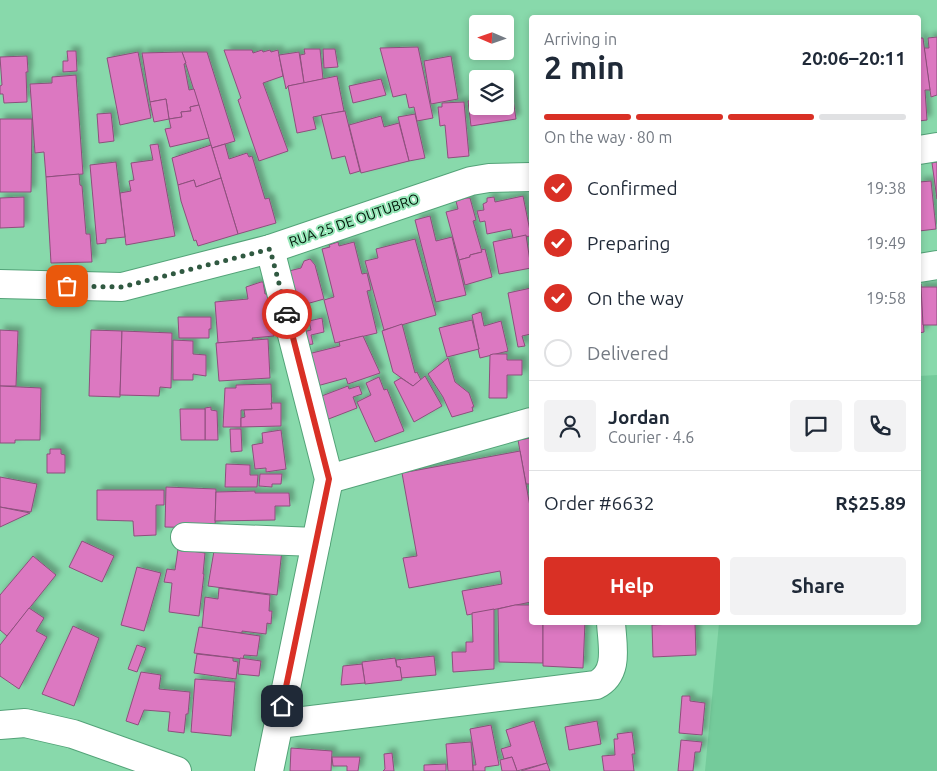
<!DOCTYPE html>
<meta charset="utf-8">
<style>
:root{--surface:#fff;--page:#f2f2f3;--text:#1f2937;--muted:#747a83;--line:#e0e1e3;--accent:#d93025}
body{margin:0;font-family:Ubuntu,sans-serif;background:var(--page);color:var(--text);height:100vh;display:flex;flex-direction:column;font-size:19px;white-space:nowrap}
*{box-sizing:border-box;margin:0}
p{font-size:16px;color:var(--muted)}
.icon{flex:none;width:28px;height:28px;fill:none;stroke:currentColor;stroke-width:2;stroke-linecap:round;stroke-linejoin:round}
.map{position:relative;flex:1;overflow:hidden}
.side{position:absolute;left:529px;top:15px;width:392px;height:610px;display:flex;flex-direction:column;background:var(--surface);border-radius:5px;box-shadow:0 2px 8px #0003}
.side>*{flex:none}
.needle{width:32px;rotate:272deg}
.fabs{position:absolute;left:469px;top:15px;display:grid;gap:10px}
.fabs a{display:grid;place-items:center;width:45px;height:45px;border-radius:5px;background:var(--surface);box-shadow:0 2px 8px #0003;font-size:25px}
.pin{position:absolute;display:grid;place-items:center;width:42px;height:42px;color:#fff;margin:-21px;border-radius:10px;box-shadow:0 2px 8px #0006}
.courier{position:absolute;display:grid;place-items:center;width:50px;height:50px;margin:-25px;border:4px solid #d93025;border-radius:50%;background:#fff;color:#222;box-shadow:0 1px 6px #0007}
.overview em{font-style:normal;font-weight:700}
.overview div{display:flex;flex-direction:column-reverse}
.overview{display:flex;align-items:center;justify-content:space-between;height:85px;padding:0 15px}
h1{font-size:32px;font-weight:700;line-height:38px}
.bar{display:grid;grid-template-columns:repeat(4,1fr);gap:8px 5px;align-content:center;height:60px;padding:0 15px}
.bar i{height:6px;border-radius:4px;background:var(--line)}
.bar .active{background:var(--accent)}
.bar p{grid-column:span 4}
.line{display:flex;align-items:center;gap:12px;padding:0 15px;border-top:1px solid var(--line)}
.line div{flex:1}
.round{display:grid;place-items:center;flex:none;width:52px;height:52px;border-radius:5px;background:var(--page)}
ol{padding:0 15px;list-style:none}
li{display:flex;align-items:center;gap:15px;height:55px}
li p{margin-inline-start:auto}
li .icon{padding:5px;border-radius:50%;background:var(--accent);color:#fff;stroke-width:4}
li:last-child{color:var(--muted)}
li i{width:28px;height:28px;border:2px solid var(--line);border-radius:50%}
.primary-button{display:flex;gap:10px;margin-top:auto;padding:10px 15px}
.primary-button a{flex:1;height:58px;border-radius:5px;background:var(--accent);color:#fff;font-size:20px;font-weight:700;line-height:58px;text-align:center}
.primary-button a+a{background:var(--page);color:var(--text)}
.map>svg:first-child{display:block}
.built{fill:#74cb9b}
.building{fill:#dc78c1;stroke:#8d4f7c;filter:url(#shadow)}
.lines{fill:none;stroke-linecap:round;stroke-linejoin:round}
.minor-casing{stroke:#53a378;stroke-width:30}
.minor{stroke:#fff;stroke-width:28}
.done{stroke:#305941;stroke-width:5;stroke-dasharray:0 9}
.route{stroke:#d93025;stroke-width:6}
.labels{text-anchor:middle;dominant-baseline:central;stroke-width:4;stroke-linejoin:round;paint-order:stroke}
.street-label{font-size:14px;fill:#001408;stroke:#95e6b7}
</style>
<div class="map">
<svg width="937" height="771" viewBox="0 0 937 771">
<defs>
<filter id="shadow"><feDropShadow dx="4.5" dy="-4.5" stdDeviation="2.5" flood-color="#0004"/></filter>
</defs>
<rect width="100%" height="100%" fill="#88d9ab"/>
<polygon class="built" points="937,375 937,771 705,771 719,623 919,622 919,376"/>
<g class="building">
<polygon points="937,37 937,95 931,97 924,48 929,48 928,38"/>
<polygon points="919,38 923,38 930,90 925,90 927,120 919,121"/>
<polygon points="418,47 433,118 417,121 414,107 409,108 406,94 393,97 380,48"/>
<polygon points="304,49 320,49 323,79 304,83 300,55 305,54"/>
<polygon points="323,49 335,49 338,67 324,68"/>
<polygon points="224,50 252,50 253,53 262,50 263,52 270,50 271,52 278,50 283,76 263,83 288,151 259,161 238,100 241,98"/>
<polygon points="67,51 76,51 77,71 63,72 63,61 68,61"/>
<polygon points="138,52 151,118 120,125 107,58"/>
<polygon points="182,52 207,52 235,141 212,148"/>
<polygon points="182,52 186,63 184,64 189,90 194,89 199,105 190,107 191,111 181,112 182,117 169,119 166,99 150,102 142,53"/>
<polygon points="299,52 304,83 288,86 286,89 279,55"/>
<polygon points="27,56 28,72 26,72 27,102 4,103 3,94 0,94 0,86 2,85 0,57"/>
<polygon points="451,56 458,99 431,104 424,61"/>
<polygon points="76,75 83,174 46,177 44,152 35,153 30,84 52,83 52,77"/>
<polygon points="337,76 344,111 313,117 316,129 297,133 288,86"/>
<polygon points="381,79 386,95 353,103 349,86"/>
<polygon points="510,79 516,119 471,126 468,101 476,99 475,84 478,84 478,106 505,106 505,80"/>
<polygon points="166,99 169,119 154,122 150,102"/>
<polygon points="464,102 469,156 448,158 445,125 440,126 438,107 442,107 442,103"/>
<polygon points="199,105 209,138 170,147 165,129 171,128 169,119 182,117 181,112 191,111 190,107"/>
<polygon points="345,111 360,171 350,174 345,156 332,159 321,115"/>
<polygon points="111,113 114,141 99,143 97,114"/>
<polygon points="415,114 425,158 409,161 398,117"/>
<polygon points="381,116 384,127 399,123 409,161 361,173 349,125"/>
<polygon points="0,119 32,119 31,192 0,192"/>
<polygon points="158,144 175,236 126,245 120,193 131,191 129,181 134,180 131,163 153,160 150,145"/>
<polygon points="225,144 229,159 247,153 249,157 252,156 265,199 269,198 276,223 238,234 212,148"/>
<polygon points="211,145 221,178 196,187 194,180 178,185 172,158"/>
<polygon points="116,162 125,237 106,239 106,243 97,244 90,165"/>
<polygon points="937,162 937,199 932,163"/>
<polygon points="79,174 80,185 82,186 86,234 90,234 92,262 51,263 46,177"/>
<polygon points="221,178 238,234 198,246 196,240 194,241 181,201 178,185 194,180 196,187"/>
<polygon points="931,181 936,229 919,231 919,182"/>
<polygon points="523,196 531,236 513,238 511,229 487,234 485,221 480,222 477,211 484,210 483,204 487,202 487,198 494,197 495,202"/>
<polygon points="24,197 24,227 0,228 0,198"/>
<polygon points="466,198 470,198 476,220 473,221 482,252 470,255 470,257 459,260 446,212 458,209 456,201"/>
<polygon points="430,216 436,241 452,237 466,295 436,302 415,220"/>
<polygon points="526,235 531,268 499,274 493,242"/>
<polygon points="415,239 436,315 384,330 365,261 378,258 376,249"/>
<polygon points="338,242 339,246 354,242 362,274 367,273 371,290 367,291 377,333 335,343 324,300 334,297 322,249 330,247 329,245"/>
<polygon points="485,249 492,277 465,285 459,260 470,257 470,255 482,252 481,250"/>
<polygon points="310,259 315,265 324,299 299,306 289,271 301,268 304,261"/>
<polygon points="261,282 263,282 265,294 267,294 274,336 252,338 253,340 218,343 215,302 248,299 246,287"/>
<polygon points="919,284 921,284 924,332 919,333"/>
<polygon points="921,287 937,287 937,325 923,325"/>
<polygon points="531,288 531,334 522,336 525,346 518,347 508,293"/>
<polygon points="481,312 484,326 501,321 508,351 480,358 478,349 479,349 472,315"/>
<polygon points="178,317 211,317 211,329 209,329 209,338 179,338"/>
<polygon points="322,318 324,332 311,335 313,344 306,345 303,332 311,330 309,321"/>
<polygon points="472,320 479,349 447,357 439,328"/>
<polygon points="402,324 415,373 417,372 421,380 413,386 393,372 382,331"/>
<polygon points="0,330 18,331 16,386 0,386"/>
<polygon points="91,330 122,331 120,397 89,396"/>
<polygon points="122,331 172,333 171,388 160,387 159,396 120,395"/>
<polygon points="363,336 380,373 348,384 346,378 317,386 308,354 340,346 339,342"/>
<polygon points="268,339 270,378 219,381 216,343"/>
<polygon points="173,340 193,341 193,354 206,355 206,376 193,374 193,380 173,380"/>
<polygon points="493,354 507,354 507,360 522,360 522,375 507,375 507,398 489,398 490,355"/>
<polygon points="448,358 455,382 469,393 474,407 472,407 473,411 452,417 443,397 428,374"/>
<polygon points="425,376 442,406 414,422 394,382 401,378 413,386"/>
<polygon points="379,377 384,390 387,389 404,431 375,442 357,402 371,395 366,383"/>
<polygon points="271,384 272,409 241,410 241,427 223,427 225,388 236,388 236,385"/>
<polygon points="0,386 41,388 40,440 15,440 15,443 0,443"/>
<polygon points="348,386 349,389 359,386 362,394 353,397 357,408 326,420 319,397"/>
<polygon points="271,403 281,403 281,426 241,427 241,418 245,417 244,410 272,409"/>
<polygon points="211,407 211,410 217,411 218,440 205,440 205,408"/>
<polygon points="180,409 205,409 205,440 181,440"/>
<polygon points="230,429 241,429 242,451 231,452"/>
<polygon points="281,430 286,469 266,472 266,468 255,469 252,445 263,443 262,433"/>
<polygon points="531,438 531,484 526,484 518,440"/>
<polygon points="50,449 61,449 61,454 65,455 65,473 47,473 47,454 50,454"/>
<polygon points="520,451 531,512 531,602 467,615 462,591 502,584 500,571 409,588 403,558 417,556 402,473"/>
<polygon points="226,464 250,465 250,475 258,475 257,487 225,487"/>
<polygon points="260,474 282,474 281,484 272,484 272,487 259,486"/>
<polygon points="0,477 37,484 31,512 0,507"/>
<polygon points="166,487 216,489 215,528 165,527"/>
<polygon points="97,490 164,490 164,505 156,505 156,535 134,536 133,521 97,520"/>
<polygon points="255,491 255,493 289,493 290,506 275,506 275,520 215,521 216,492"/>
<polygon points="0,507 30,513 0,527"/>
<polygon points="82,541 114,556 102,582 69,567"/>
<polygon points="215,545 282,550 277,595 208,586"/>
<polygon points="178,549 205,553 203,574 204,574 199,616 169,612 172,583 164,582 167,569 175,570"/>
<polygon points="33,556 56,575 7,636 0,630 0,595"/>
<polygon points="137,567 161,573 144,631 121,625"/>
<polygon points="219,588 270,595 269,611 272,611 271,624 267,623 266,634 242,631 242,633 202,628 205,597 218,599"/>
<polygon points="515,605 531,605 531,622 543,622 543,663 499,662 498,609"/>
<polygon points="29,608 44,618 36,631 47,637 19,689 0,676 0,645"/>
<polygon points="494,609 494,669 453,672 452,652 466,652 466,642 473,642 472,613"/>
<polygon points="543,622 585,622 583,668 543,666"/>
<polygon points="695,623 696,655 653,657 652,625"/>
<polygon points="73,626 99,638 74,706 42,694"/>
<polygon points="199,627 260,636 257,656 244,655 243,659 194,653"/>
<polygon points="137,645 146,648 137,672 128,669"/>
<polygon points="197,654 233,658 233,661 238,662 236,679 194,673"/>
<polygon points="434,656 436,675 401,678 400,667 397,667 396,660"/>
<polygon points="240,658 261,661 259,676 238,674"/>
<polygon points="395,658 397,667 400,667 402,680 365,684 362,662"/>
<polygon points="362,664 365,683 341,685 343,666"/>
<polygon points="141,672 161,675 159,689 190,692 188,714 186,714 184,733 168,731 170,712 144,710 138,725 126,721"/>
<polygon points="195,679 235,682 231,736 191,732"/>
<polygon points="682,696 690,696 690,701 705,703 702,735 679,733"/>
<polygon points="534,721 547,763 517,771 512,757 504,759 501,749 511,746 506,730"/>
<polygon points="597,721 601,744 569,750 565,727"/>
<polygon points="491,725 499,765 485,767 485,771 473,771 473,765 476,765 470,729"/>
<polygon points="632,732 635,754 632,754 634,771 604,771 602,756 615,755 614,739 618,739 617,734"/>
<polygon points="681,740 702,742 700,752 695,752 693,771 678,771"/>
<polygon points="471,742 473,771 448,771 446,744"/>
<polygon points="291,748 332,751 331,771 290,771"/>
<polygon points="392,753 394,771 383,771 385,769 384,754"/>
<polygon points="332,757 360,757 358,771 347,771 347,766 333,766"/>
<polygon points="512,757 517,771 502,771 500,760"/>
<polygon points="547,763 550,771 521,771"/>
<polygon points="446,764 446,771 424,771 424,765"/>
</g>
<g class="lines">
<defs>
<g id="minor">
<polyline points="919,150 937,147"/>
<polyline points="919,268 937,265"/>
<polyline points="0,284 122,287 270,249 471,181 489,178 531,177"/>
<polyline points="329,479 531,422"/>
<polyline points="185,537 316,542"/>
<path d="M279 724 596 685C620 673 612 645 611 622"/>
<polyline points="0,725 25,723 73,734 177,771"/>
<polyline points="269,771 329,479 270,249"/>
</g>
</defs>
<use href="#minor" class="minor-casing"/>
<use href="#minor" class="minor"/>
</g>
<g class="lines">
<polyline class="done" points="67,286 122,287 270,249 287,314"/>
<polyline class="route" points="282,706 329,479 287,314"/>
</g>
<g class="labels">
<g class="street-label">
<text transform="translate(354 220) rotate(-19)">RUA 25 DE OUTUBRO</text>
</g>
</g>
</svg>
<div class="fabs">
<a><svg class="needle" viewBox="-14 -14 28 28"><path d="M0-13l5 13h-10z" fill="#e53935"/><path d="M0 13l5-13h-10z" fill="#747a83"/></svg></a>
<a><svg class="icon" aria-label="layers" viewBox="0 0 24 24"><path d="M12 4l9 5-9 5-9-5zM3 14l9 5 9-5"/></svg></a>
</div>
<div class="pin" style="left:67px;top:286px;background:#ea580c"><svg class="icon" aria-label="bag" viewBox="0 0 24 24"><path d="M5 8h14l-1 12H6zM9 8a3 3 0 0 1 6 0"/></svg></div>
<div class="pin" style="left:282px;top:706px;background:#1f2937"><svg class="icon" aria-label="home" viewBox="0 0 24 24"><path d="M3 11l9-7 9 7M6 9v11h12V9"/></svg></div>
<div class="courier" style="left:287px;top:314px"><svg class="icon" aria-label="car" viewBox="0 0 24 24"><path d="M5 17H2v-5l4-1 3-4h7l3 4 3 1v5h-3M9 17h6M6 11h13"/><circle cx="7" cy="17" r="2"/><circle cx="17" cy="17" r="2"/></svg></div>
<section class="side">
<div class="overview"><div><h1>2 min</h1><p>Arriving in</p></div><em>20:06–20:11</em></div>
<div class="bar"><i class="active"></i><i class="active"></i><i class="active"></i><i></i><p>On the way · 80 m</p></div>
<ol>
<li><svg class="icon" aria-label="check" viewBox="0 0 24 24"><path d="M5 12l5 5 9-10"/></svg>Confirmed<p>19:38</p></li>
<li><svg class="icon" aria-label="check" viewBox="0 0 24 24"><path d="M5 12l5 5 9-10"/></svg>Preparing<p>19:49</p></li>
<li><svg class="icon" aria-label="check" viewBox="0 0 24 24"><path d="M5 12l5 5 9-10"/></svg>On the way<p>19:58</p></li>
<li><i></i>Delivered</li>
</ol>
<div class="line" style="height:90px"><a class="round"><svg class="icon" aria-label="person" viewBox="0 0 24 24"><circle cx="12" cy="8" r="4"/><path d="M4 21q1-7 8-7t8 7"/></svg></a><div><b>Jordan</b><p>Courier · 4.6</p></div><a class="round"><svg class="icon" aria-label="chat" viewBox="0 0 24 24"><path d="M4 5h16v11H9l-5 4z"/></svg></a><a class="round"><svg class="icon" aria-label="phone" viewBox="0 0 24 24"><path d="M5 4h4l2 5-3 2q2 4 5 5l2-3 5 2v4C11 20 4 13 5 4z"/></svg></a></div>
<div class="line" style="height:65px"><div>Order #6632</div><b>R$25.89</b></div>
<div class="primary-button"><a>Help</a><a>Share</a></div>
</section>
</div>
